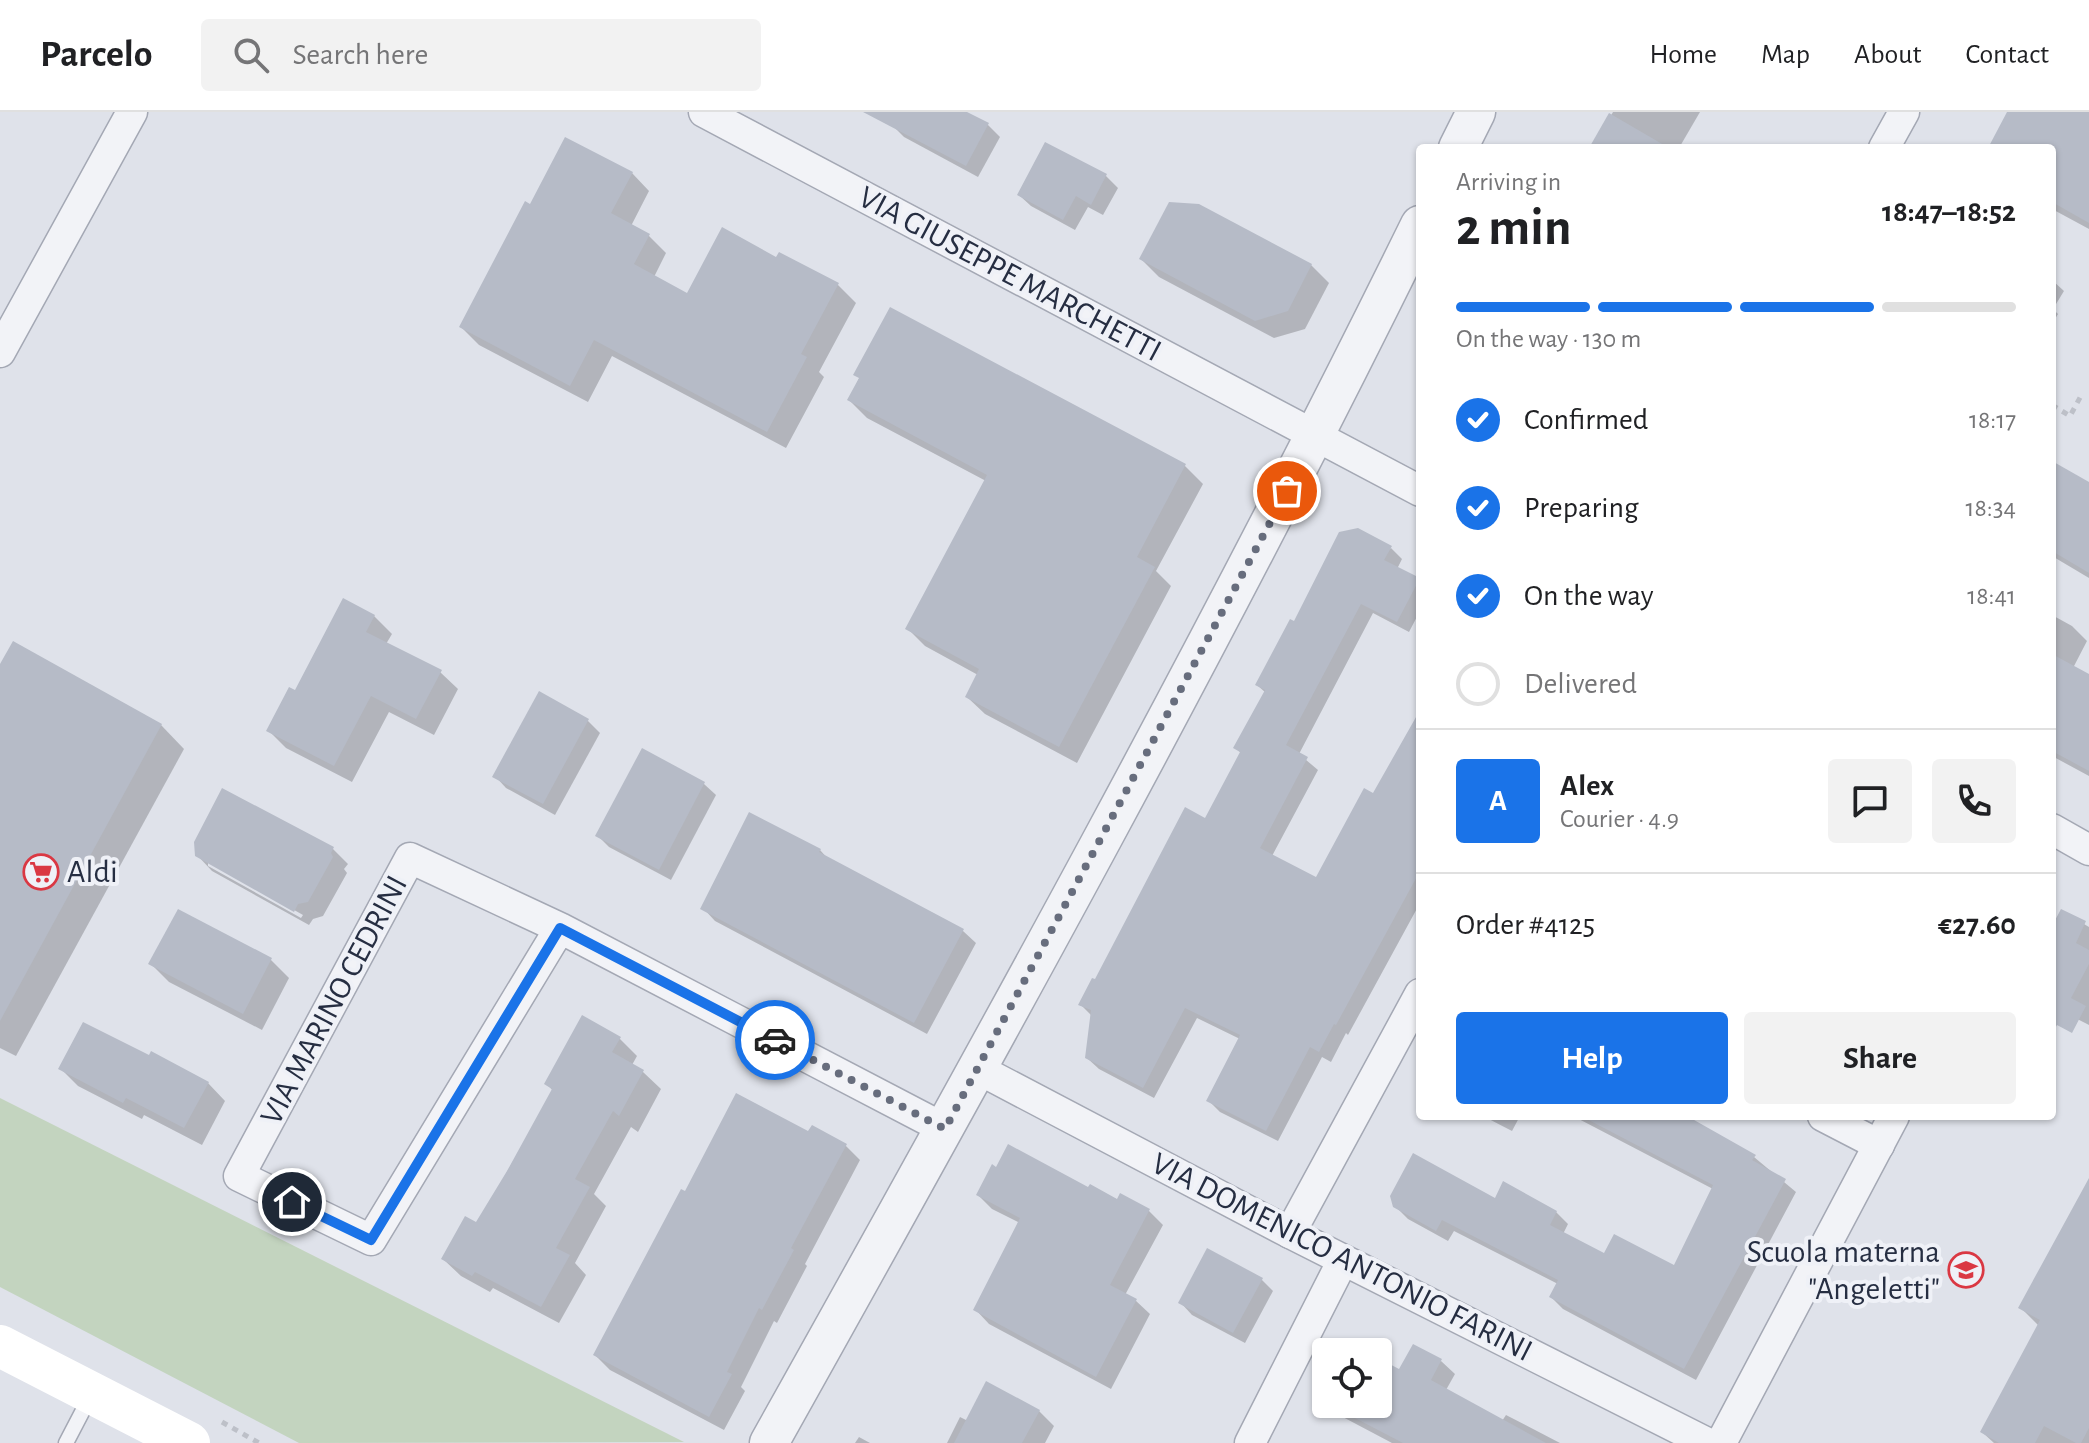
<!DOCTYPE html>
<meta charset="utf-8">
<style>
:root{--surface:#fff;--page:#f2f2f2;--text:#202124;--muted:#757577;--line:#e0e0e0;--accent:#1a73e8}
body{margin:0;font-family:"Alegreya Sans",sans-serif;background:var(--page);color:var(--text);height:100vh;display:flex;flex-direction:column;font-size:30px;white-space:nowrap}
*{box-sizing:border-box;margin:0}
p{font-size:26px;color:var(--muted)}
.icon{flex:none;width:44px;height:44px;fill:none;stroke:currentColor;stroke-width:2;stroke-linecap:round;stroke-linejoin:round}
.map{position:relative;flex:1;overflow:hidden}
.side{position:absolute;left:1416px;top:32px;width:640px;height:976px;display:flex;flex-direction:column;background:var(--surface);border-radius:8px;box-shadow:0 2px 6px #0004}
.side>*{flex:none}
.buttons{position:absolute;left:1312px;top:1226px;display:grid;gap:16px}
.buttons a{display:grid;place-items:center;width:80px;height:80px;border-radius:8px;background:var(--surface);box-shadow:0 2px 6px #0004;font-size:40px}
.pin{position:absolute;display:grid;place-items:center;width:68px;height:68px;color:#fff;margin:-34px;border:4px solid #fff;border-radius:50%;box-shadow:0 2px 8px #0007}
.courier{position:absolute;display:grid;place-items:center;width:80px;height:80px;margin:-40px;border:6px solid #1a73e8;border-radius:50%;background:#fff;color:#222;box-shadow:0 2px 10px #0007}
.summary em{font-style:normal;font-weight:700}
.summary div{display:flex;flex-direction:column-reverse}
.summary{display:flex;align-items:center;justify-content:space-between;height:136px;padding:0 40px}
h1{font-size:52px;font-weight:700;line-height:60px}
.bar{display:grid;grid-template-columns:repeat(4,1fr);gap:12px 8px;align-content:center;height:96px;padding:0 40px}
.bar i{height:10px;border-radius:6px;background:var(--line)}
.bar .on{background:var(--accent)}
.bar p{grid-column:span 4}
.line{display:flex;align-items:center;gap:20px;padding:0 40px;border-top:2px solid var(--line)}
.line div{flex:1}
.round{display:grid;place-items:center;flex:none;width:84px;height:84px;border-radius:8px;background:var(--page)}
ol{padding:0 40px;list-style:none}
li{display:flex;align-items:center;gap:24px;height:88px}
li p{margin-inline-start:auto}
li .icon{padding:8px;border-radius:50%;background:var(--accent);color:#fff;stroke-width:4}
li:last-child{color:var(--muted)}
li i{width:44px;height:44px;border:4px solid var(--line);border-radius:50%}
.primary-button{display:flex;gap:16px;margin-top:auto;padding:16px 40px}
.primary-button a{flex:1;height:92px;border-radius:8px;background:var(--accent);color:#fff;font-size:32px;font-weight:700;line-height:92px;text-align:center}
.primary-button a+a{background:var(--page);color:var(--text)}
header{display:flex;align-items:center;gap:48px;box-sizing:border-box;height:112px;padding:0 40px;background:var(--surface);border-bottom:2px solid var(--line)}
header strong{font-size:38px}
nav{display:flex;gap:44px;margin-inline-start:auto;font-size:28px}
.search{width:560px;height:72px;background:var(--page);display:flex;align-items:center;gap:20px;box-sizing:border-box;padding:0 28px;border-radius:8px;color:var(--muted);font-size:30px}
.map>svg:first-child{display:block}
.green{fill:#c3d4bf}
.shadow{fill:#0003;fill-rule:evenodd}
.building{fill:#b6bbc7}
.lines{fill:none;stroke-linecap:round;stroke-linejoin:round}
.service-casing{stroke:#a4a8b4;stroke-width:17}
.minor-casing{stroke:#a4a8b4;stroke-width:33}
.tertiary-casing{stroke:#a4a8b4;stroke-width:41}
.path{stroke:#bdc0c8;stroke-width:5;stroke-dasharray:6 6;stroke-linecap:butt}
.service{stroke:#f2f3f7;stroke-width:14}
.minor{stroke:#f2f3f7;stroke-width:30}
.tertiary{stroke:#f2f3f7;stroke-width:38}
.secondary{stroke:#fff;stroke-width:42}
.done{stroke:#676d7d;stroke-width:8;stroke-dasharray:0 14.4}
.route{stroke:#1a73e8;stroke-width:10}
.labels{text-anchor:middle;dominant-baseline:central;stroke-width:8;stroke-linejoin:round;paint-order:stroke}
.street-label{font-size:32px;fill:#262e42;stroke:#eff1f7}
.poi-label{font-size:32px;fill:#262e42;stroke:#eff1f7;text-anchor:start}
</style>
<header>
<strong>Parcelo</strong>
<div class="search"><svg class="icon" aria-label="search" viewBox="0 0 24 24"><circle cx="10" cy="10" r="6"/><path d="M15 15l6 6"/></svg>Search here</div>
<nav><a>Home</a><a>Map</a><a>About</a><a>Contact</a></nav>
</header>
<div class="map">
<svg width="2089" height="1331" viewBox="0 0 2089 1331">
<rect width="100%" height="100%" fill="#dfe2ea"/>
<polygon class="green" points="0,986 684,1330 299,1331 0,1175"/>
<g class="shadow">
<polygon points="900,0 963,0 988,13 1000,25 978,65 904,25 893,14"/>
<polygon points="1613,0 1700,0 1679,36 1592,36"/>
<polygon points="2009,0 2089,0 2089,117 2052,97 2052,36 1999,36"/>
<polygon points="1046,32 1106,64 1118,76 1103,103 1088,95 1075,118 1031,94 1019,83"/>
<polygon points="632,61 649,79 631,114 648,123 666,141 654,165 688,184 777,148 780,142 838,173 856,191 819,260 824,265 786,336 612,244 588,290 479,233 461,215 531,94"/>
<polygon points="1141,147 1311,153 1329,171 1305,217 1274,226 1159,165"/>
<polygon points="2052,168 2064,179 2053,197 2058,202 2052,212"/>
<polygon points="891,198 1185,354 1203,372 1156,459 1171,474 1077,651 985,602 967,585 978,563 925,534 908,517 986,369 867,306 849,288"/>
<polygon points="2052,351 2089,374 2089,466 2052,444"/>
<polygon points="1391,436 1402,447 1397,457 1420,469 1420,499 1409,520 1373,501 1299,642 1318,658 1272,744 1317,768 1374,684 1420,602 1420,791 1348,923 1346,921 1331,950 1322,945 1278,1029 1220,1000 1209,989 1240,927 1197,906 1154,986 1099,957 1087,946 1092,904 1080,892 1205,708 1241,641 1236,636 1266,581 1257,573 1294,511"/>
<polygon points="2052,503 2072,514 2087,529 2073,556 2089,565 2089,664 2052,644"/>
<polygon points="374,504 392,522 386,532 440,560 458,577 434,623 389,600 352,670 286,636 268,618 296,581"/>
<polygon points="0,556 161,613 184,637 16,944 0,936"/>
<polygon points="540,582 588,609 600,621 555,703 506,676 495,664"/>
<polygon points="642,638 704,672 716,683 671,768 609,735 598,724"/>
<path d="M333 737 348 752 344 757 347 761 323 804 313 807 309 813 212 759 197 743ZM208 749 303 803 301 806 208 754Z"/>
<polygon points="820,738 829,748 963,819 976,831 927,922 715,809 703,796"/>
<polygon points="2062,799 2089,815 2089,913 2052,894 2052,819"/>
<polygon points="271,848 289,866 262,918 169,870 151,852"/>
<polygon points="619,926 637,944 632,953 643,960 661,977 638,1020 631,1015 594,1082 606,1094 575,1151 586,1163 559,1211 493,1176 490,1180 461,1164 443,1147 477,1113 553,979 547,972"/>
<polygon points="60,956 208,971 225,989 202,1033 144,1003 142,1007 78,974"/>
<polygon points="1483,1004 1520,1004 1512,1019"/>
<polygon points="1573,1004 1683,1004 1754,1045 1796,1080 1696,1268 1563,1197 1551,1185 1558,1172 1454,1119 1448,1129 1408,1107 1395,1094 1496,1088 1556,1100 1568,1112 1563,1122 1605,1144 1675,1156 1713,1077"/>
<polygon points="809,1022 845,1033 860,1048 805,1152 807,1154 777,1211 774,1209 741,1275 745,1279 724,1318 610,1258 595,1243 686,1082"/>
<polygon points="2089,1069 2089,1331 1994,1331 1982,1320 2039,1214 2021,1196"/>
<polygon points="1089,1077 1149,1099 1163,1113 1125,1183 1135,1188 1150,1202 1111,1277 989,1212 975,1197 1020,1111 992,1097 978,1083"/>
<polygon points="1261,1167 1273,1179 1245,1231 1192,1203 1181,1191"/>
<polygon points="1378,1248 1400,1260 1441,1249 1455,1262 1446,1278 1502,1309 1506,1303 1560,1331 1392,1331 1339,1303 1329,1292 1378,1292"/>
<polygon points="1039,1299 1054,1314 1045,1331 947,1331 960,1305 968,1309"/>
<polygon points="859,1325 870,1331 855,1331"/>
</g>
<g class="building">
<polygon points="863,0 967,0 989,11 966,54"/>
<polygon points="2007,0 2089,0 2089,111 2052,90 2052,36 1988,36"/>
<polygon points="1609,1 1669,36 1589,36"/>
<polygon points="565,25 633,60 611,101 650,122 634,152 687,181 722,115 776,145 779,140 839,171 801,242 807,245 767,320 594,228 570,274 459,215 525,89 530,92"/>
<polygon points="1045,30 1107,62 1091,93 1076,84 1063,108 1017,83"/>
<polygon points="1169,90 1199,92 1312,152 1288,199 1255,209 1139,147"/>
<polygon points="890,195 1186,352 1137,445 1155,455 1059,635 965,585 979,557 905,517 987,363 847,288 859,266 853,263"/>
<polygon points="2052,349 2089,370 2089,461 2052,439"/>
<polygon points="1358,416 1392,434 1384,448 1420,466 1397,510 1361,492 1286,633 1308,645 1260,736 1316,765 1364,676 1373,681 1420,598 1420,759 1336,913 1334,912 1319,940 1310,935 1266,1019 1206,989 1240,923 1185,896 1143,976 1085,946 1091,898 1078,893 1092,866 1095,867 1185,695 1205,706 1240,640 1233,636 1265,578 1255,573 1290,507 1294,509 1339,420"/>
<polygon points="343,486 375,503 366,520 442,558 416,607 371,584 334,654 266,619 289,575 295,578"/>
<polygon points="13,529 162,612 0,909 0,552"/>
<polygon points="2052,542 2089,562 2089,659 2052,639"/>
<polygon points="539,579 589,607 543,692 492,665"/>
<polygon points="642,636 705,670 659,758 595,724"/>
<polygon points="222,676 334,735 331,741 333,745 308,790 298,792 294,800 195,744 194,730"/>
<polygon points="749,700 821,737 819,740 964,817 914,911 700,797"/>
<polygon points="178,797 272,846 243,902 148,852"/>
<polygon points="2061,797 2086,809 2076,831 2089,838 2089,852 2071,886 2086,894 2072,921 2057,913 2052,922 2052,814"/>
<polygon points="582,903 621,925 612,940 644,958 619,1004 613,999 575,1067 590,1075 556,1136 570,1143 541,1195 475,1160 472,1164 441,1147 465,1104 476,1110 507,1059 552,977 544,972"/>
<polygon points="83,910 149,943 151,939 209,970 184,1016 126,986 123,991 58,957"/>
<polygon points="736,981 808,1019 812,1013 847,1032 791,1136 794,1138 762,1198 759,1196 727,1260 732,1262 709,1305 593,1243 681,1077 685,1079"/>
<polygon points="1581,1004 1687,1004 1756,1043 1752,1048 1786,1067 1684,1257 1549,1185 1558,1168 1442,1108 1436,1119 1393,1095 1390,1084 1413,1041 1495,1086 1503,1069 1557,1099 1550,1113 1604,1141 1614,1122 1674,1153 1713,1073"/>
<polygon points="1008,1032 1088,1075 1090,1072 1117,1087 1120,1081 1150,1097 1110,1173 1137,1187 1096,1265 973,1198 1020,1106 976,1083 992,1052 996,1055"/>
<polygon points="2089,1066 2089,1316 2081,1331 2076,1331 2044,1314 2035,1331 1999,1331 1980,1320 2040,1208 2018,1196"/>
<polygon points="1207,1136 1263,1166 1233,1221 1178,1191"/>
<polygon points="1413,1232 1442,1247 1431,1268 1546,1331 1403,1331 1328,1292 1378,1292 1378,1246 1399,1257"/>
<polygon points="986,1269 1040,1298 1022,1331 954,1331"/>
</g>
<g class="lines">
<defs>
<polyline id="service" points="66,1331 91,1283"/>
<g id="minor">
<polyline points="704,0 1420,379"/>
<polyline points="1884,36 1904,0"/>
<polyline points="0,240 132,0"/>
<polyline points="2052,717 2089,738"/>
<polyline points="560,816 371,1128 239,1064 410,746 560,816 945,1017"/>
<polyline points="978,957 1290,1121 1707,1331"/>
<polyline points="1823,1004 1879,1033"/>
<polyline points="1290,1121 1420,882"/>
<polyline points="1250,1331 1343,1148"/>
<polyline points="1721,1331 1894,1004"/>
</g>
<g id="tertiary">
<polyline points="1458,36 1476,0"/>
<path d="M769 1331C994 929 1217 526 1420 113"/>
</g>
</defs>
<use href="#service" class="service-casing"/>
<use href="#minor" class="minor-casing"/>
<use href="#tertiary" class="tertiary-casing"/>
<g class="path">
<polyline points="2052,293 2070,304 2082,282"/>
<polyline points="222,1310 259,1331"/>
</g>
<use href="#service" class="service"/>
<use href="#minor" class="minor"/>
<use href="#tertiary" class="tertiary"/>
<polyline class="secondary" points="0,1234 189,1331"/>
</g>
<g class="lines">
<polyline class="done" points="775,928 945,1017 1287,379"/>
<polyline class="route" points="292,1090 371,1128 560,816 775,928"/>
</g>
<defs>
<symbol id="supermarket-ring" viewBox="-11 -11 22 22"><circle r="9.5" fill="#eff1f7" stroke="#da3843" stroke-width="1.5"/><path d="M-6-5.5h2.5l.6 2H6L4.5 2H-2.5L-4.4-4H-6ZM-1.5 3.2a1.3 1.3 0 1 0 .1 0ZM3 3.2a1.3 1.3 0 1 0 .1 0Z" fill="#da3843"/></symbol>
<symbol id="school-ring" viewBox="-11 -11 22 22"><circle r="9.5" fill="#eff1f7" stroke="#da3843" stroke-width="1.5"/><path d="M0-5L7-2L0 1L-7-2ZM-4 1L0 2.5L4 1V4Q0 6-4 4Z" fill="#da3843"/></symbol>
</defs>
<g fill-rule="evenodd">
<use href="#supermarket-ring" x="21" y="740" width="40" height="40"/>
<use href="#school-ring" x="1946" y="1138" width="40" height="40"/>
</g>
<g class="labels">
<g class="street-label">
<text transform="translate(1010 162) rotate(28)">VIA GIUSEPPE MARCHETTI</text>
<text transform="translate(334 888) rotate(-62)">VIA MARINO CEDRINI</text>
<text transform="translate(1342 1145) rotate(27)">VIA DOMENICO ANTONIO FARINI</text>
</g>
<g class="poi-label">
<text x="67" y="760">Aldi</text>
<text x="1940" y="1140" text-anchor="end">Scuola materna<tspan x="1940" dy="37">"Angeletti"</tspan></text>
</g>
</g>
</svg>
<div class="buttons">
<a><svg class="icon" aria-label="locate" viewBox="0 0 24 24"><circle cx="12" cy="12" r="6"/><path d="M12 2v4M12 18v4M2 12h4M18 12h4"/></svg></a>
</div>
<div class="pin" style="left:1287px;top:379px;background:#ea580c"><svg class="icon" aria-label="bag" viewBox="0 0 24 24"><path d="M5 8h14l-1 12H6zM9 8a3 3 0 0 1 6 0"/></svg></div>
<div class="pin" style="left:292px;top:1090px;background:#1f2937"><svg class="icon" aria-label="home" viewBox="0 0 24 24"><path d="M3 11l9-7 9 7M6 9v11h12V9"/></svg></div>
<div class="courier" style="left:775px;top:928px"><svg class="icon" aria-label="car" viewBox="0 0 24 24"><path d="M5 17H2v-5l4-1 3-4h7l3 4 3 1v5h-3M9 17h6M6 11h13"/><circle cx="7" cy="17" r="2"/><circle cx="17" cy="17" r="2"/></svg></div>
<section class="side">
<div class="summary"><div><h1>2 min</h1><p>Arriving in</p></div><em>18:47–18:52</em></div>
<div class="bar"><i class="on"></i><i class="on"></i><i class="on"></i><i></i><p>On the way · 130 m</p></div>
<ol>
<li><svg class="icon" aria-label="check" viewBox="0 0 24 24"><path d="M5 12l5 5 9-10"/></svg>Confirmed<p>18:17</p></li>
<li><svg class="icon" aria-label="check" viewBox="0 0 24 24"><path d="M5 12l5 5 9-10"/></svg>Preparing<p>18:34</p></li>
<li><svg class="icon" aria-label="check" viewBox="0 0 24 24"><path d="M5 12l5 5 9-10"/></svg>On the way<p>18:41</p></li>
<li><i></i>Delivered</li>
</ol>
<div class="line" style="height:144px"><b class="round" style="background:var(--accent);color:#fff">A</b><div><b>Alex</b><p>Courier · 4.9</p></div><a class="round"><svg class="icon" aria-label="chat" viewBox="0 0 24 24"><path d="M4 5h16v11H9l-5 4z"/></svg></a><a class="round"><svg class="icon" aria-label="phone" viewBox="0 0 24 24"><path d="M5 4h4l2 5-3 2q2 4 5 5l2-3 5 2v4C11 20 4 13 5 4z"/></svg></a></div>
<div class="line" style="height:104px"><div>Order #4125</div><b>€27.60</b></div>
<div class="primary-button"><a>Help</a><a>Share</a></div>
</section>
</div>
